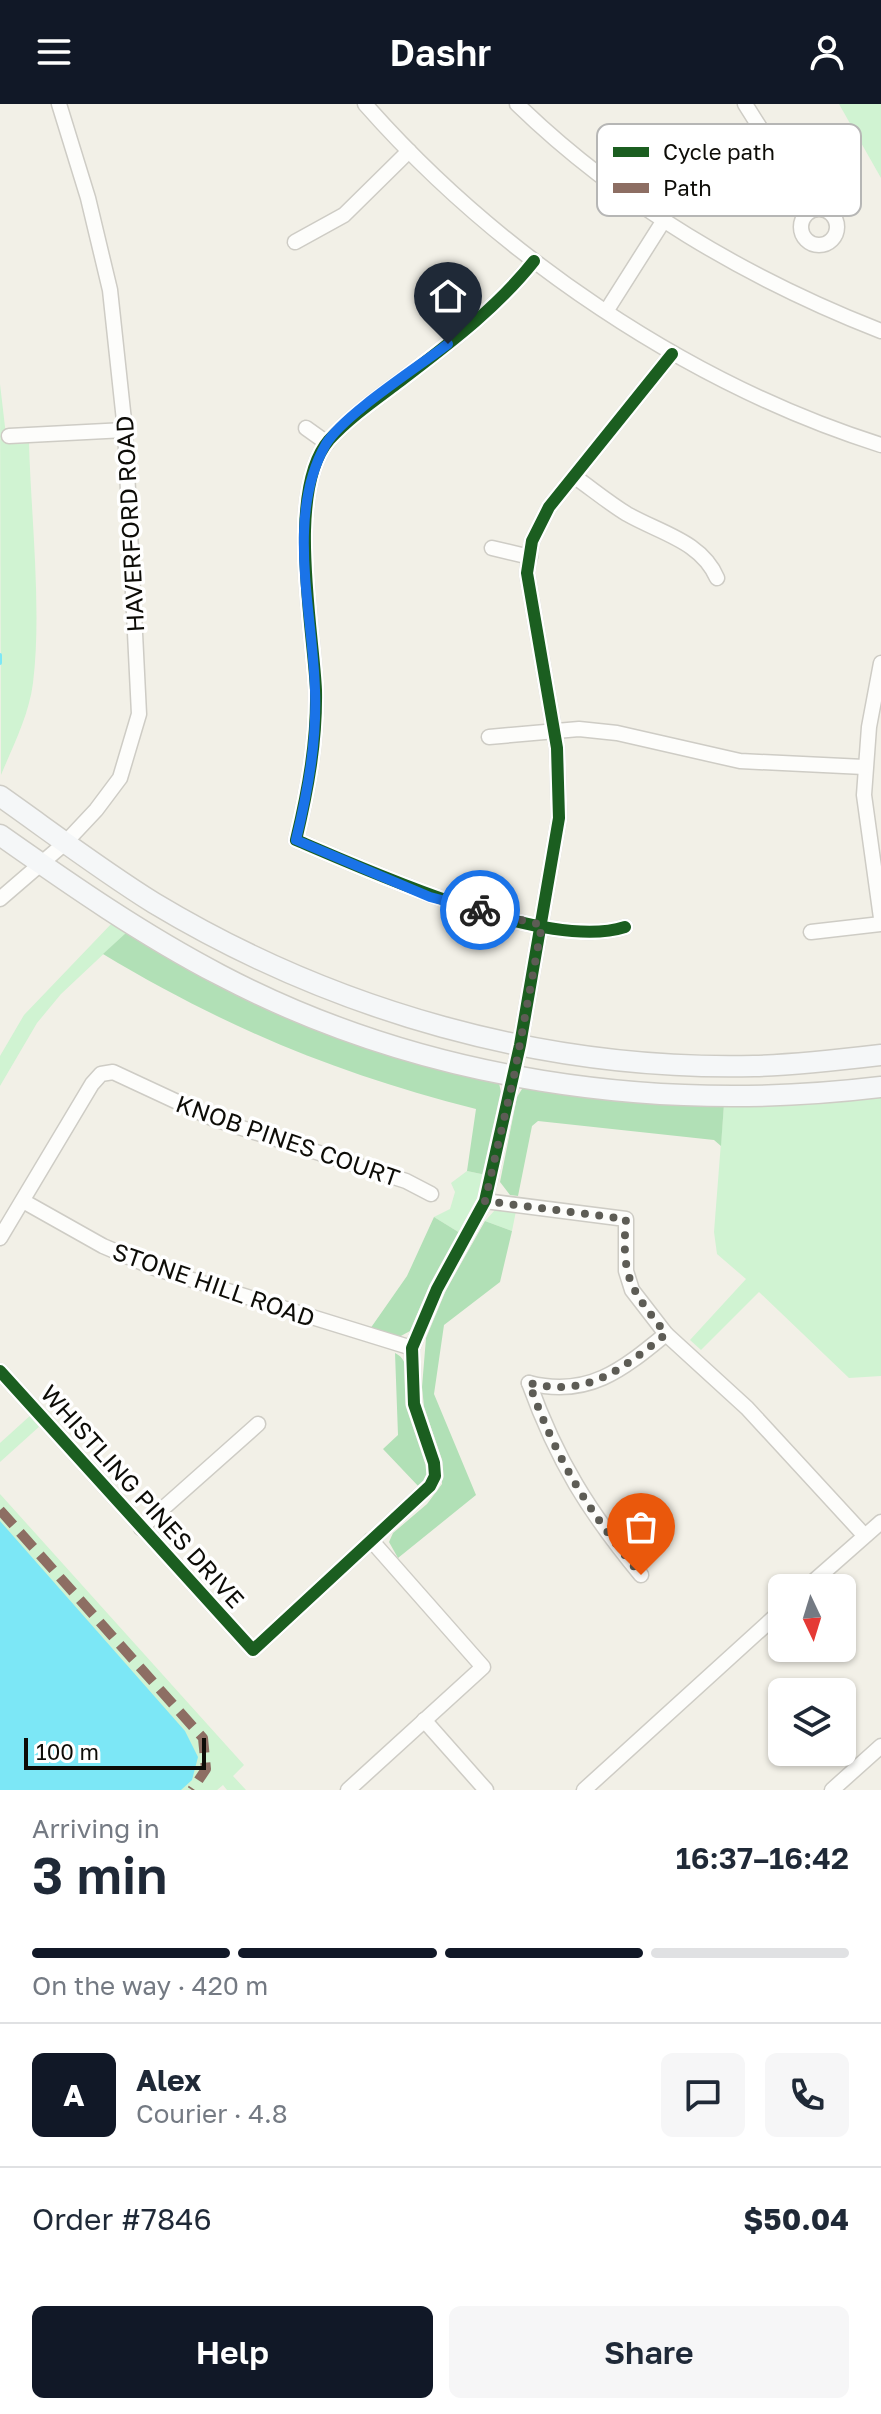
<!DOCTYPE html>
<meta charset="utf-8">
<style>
:root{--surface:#fff;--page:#f6f6f7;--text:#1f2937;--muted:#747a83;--line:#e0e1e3;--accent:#111827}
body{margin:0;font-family:"Golos Text",sans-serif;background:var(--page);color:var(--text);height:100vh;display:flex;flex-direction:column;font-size:30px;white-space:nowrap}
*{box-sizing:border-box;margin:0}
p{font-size:26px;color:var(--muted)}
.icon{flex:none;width:44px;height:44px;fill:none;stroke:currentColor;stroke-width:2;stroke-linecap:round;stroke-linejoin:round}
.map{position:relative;height:1686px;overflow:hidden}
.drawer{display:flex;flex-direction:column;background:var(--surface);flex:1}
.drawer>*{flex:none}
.needle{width:52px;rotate:176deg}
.tools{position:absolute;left:768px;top:1470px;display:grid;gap:16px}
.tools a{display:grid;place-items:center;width:88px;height:88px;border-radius:12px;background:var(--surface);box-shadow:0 2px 6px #0004;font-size:40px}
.scale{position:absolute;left:24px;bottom:20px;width:182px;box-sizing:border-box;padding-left:8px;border:4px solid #0d0c07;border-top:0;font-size:22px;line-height:28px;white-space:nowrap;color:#0d0c07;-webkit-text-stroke:6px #fff;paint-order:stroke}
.pin{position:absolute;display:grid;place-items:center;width:68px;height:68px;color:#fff;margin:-82px -34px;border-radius:50% 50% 50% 0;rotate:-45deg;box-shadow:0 0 8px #0007}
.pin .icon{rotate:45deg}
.courier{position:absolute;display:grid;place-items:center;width:80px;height:80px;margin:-40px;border:6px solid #1a73e8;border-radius:50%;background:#fff;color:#222;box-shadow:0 2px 10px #0007}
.head em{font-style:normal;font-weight:600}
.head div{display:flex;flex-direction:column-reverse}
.head{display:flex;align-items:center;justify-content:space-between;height:136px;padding:0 32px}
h1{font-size:52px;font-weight:600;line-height:60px}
.bar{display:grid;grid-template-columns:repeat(4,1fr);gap:12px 8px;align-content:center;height:96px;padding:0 32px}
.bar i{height:10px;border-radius:6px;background:var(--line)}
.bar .selected{background:var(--accent)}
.bar p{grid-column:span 4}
.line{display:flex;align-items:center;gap:20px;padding:0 32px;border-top:2px solid var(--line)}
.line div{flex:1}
.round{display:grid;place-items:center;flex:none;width:84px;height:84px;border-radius:12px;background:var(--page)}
.primary-button{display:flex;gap:16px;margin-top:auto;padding:16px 32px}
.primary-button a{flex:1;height:92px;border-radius:12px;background:var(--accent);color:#fff;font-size:32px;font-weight:600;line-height:92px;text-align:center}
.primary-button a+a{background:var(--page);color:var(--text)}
header{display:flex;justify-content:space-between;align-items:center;height:104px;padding:0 32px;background:var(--accent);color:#fff;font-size:36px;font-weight:600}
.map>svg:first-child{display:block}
.green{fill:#d0f3d2}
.forest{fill:#b1e0b6}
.water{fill:#7ce7f6}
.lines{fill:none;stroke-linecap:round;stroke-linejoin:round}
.stream{stroke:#7ce7f6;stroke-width:4}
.minor-casing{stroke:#ceccc5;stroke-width:17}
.secondary-casing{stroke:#ceccc5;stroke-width:23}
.minor{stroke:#fdfdfb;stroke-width:14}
.secondary{stroke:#f5f7f8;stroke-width:20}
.quiet{stroke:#8d6e63;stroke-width:10;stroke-dasharray:20 10;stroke-linecap:butt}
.cycleway-casing{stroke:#fff;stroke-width:17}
.cycleway{stroke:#1b5e20;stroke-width:12}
.done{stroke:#5d5c55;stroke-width:8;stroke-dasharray:0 14.4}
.route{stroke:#1a73e8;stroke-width:10}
.labels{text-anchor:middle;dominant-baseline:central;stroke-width:7;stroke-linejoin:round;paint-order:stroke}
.street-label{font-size:24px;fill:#0d0c07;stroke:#fff}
.key{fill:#fff;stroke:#b6b6b5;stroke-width:2}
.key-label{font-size:22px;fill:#0d0c07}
</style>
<header><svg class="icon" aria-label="menu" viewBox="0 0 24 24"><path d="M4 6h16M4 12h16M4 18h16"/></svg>Dashr<svg class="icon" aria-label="person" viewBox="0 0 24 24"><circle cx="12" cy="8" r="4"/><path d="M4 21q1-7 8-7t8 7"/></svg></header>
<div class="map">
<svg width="881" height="1686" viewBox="0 0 881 1686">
<rect width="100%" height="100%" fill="#f2f0e7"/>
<g class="green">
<polygon points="839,0 881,0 881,74"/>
<path d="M0 280 7 340 29 339C31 412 42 507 33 579 29 611 13 642 1 671Z"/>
<polygon points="114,817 128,827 61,890 37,919 0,982 0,952 24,911"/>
<polygon points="881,990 881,1272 849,1274 759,1188 701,1246 690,1236 746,1175 717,1150 714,1128 724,1000"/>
<polygon points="467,1067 486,1071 479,1094 460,1129 434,1113 450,1105 455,1088 451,1079"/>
<polygon points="495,1106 516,1107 512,1127 485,1117"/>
<polygon points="32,1310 41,1321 0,1358 0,1339"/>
<polygon points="0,1390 244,1661 233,1672 246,1686 227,1686 223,1681 217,1686 0,1686"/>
</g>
<g class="forest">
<path d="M128 827 184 860 499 979 502 993 486 1071 467 1067 476 1005C338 970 226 924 103 850Z"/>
<polygon points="531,982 724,1000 721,1042 714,1036 538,1017 532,1022 518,1092 510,1091 500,1078 517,993 522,985"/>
<polygon points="434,1113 460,1129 430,1181 410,1227 399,1233 370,1225 407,1172"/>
<polygon points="485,1117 512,1127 500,1178 444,1221 434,1290 476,1391 398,1454 389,1438 393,1429 427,1400 442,1380 442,1356 424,1303 422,1283 426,1234 446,1186"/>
<path d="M395 1249C412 1257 405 1279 407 1295 411 1321 424 1344 429 1370L420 1384 383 1345 398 1331Z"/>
</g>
<polygon class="water" points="0,1417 185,1627 198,1653 192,1676 181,1686 0,1686"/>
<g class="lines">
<polyline class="stream" points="0,551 0,559"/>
<defs>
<g id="minor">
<path d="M365 0C498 151 688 280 881 341"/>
<path d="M517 0C620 100 748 175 881 227"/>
<polyline points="745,0 812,106"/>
<circle cx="819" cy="123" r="18"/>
<polyline points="295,138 344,111 409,47"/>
<path d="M534 157C496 205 447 241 399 278 375 296 349 314 329 336 286 386 313 523 316 586 317 637 308 686 296 736 371 768 547 848 625 823"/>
<polyline points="607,206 664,116"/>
<polyline points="306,324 327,339"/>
<polyline points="9,332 125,326"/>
<path d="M575 373C592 385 609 399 627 410 660 429 701 437 717 474"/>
<polyline points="492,444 530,453"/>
<polyline points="881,559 869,623 864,691 881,814"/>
<polyline points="489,633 579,625 617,629 740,657 864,663"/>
<polyline points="0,795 65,739 96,706 120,674 139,610 125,326 110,186 88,94 59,0"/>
<polyline points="811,828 881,820"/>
<polyline points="23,1097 103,1142 157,1165 412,1244"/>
<polyline points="485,1097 626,1115 626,1167 632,1186 666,1230 747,1304 864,1431"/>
<polyline points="0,1134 92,980 101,970 113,968 214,1015 406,1077 431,1090"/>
<polyline points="0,1267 253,1546 430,1382 435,1372 434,1359 414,1300 412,1244 437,1185 485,1097 520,941 559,714 557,644 527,469 532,437 549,403 672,250"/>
<path d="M529 1279C557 1357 589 1408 641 1471"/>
<path d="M529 1279C588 1294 622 1266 666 1230"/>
<polyline points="141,1424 258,1320"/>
<polyline points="806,1484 881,1418"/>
<polyline points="424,1616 486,1686"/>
<polyline points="348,1686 483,1563 371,1436"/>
<polyline points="584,1686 782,1506"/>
<polyline points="832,1686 881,1642"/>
</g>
<g id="secondary">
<path d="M0 692C51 728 101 766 154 799 334 907 544 967 754 962 797 961 839 956 881 951"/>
<path d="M0 731C71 781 143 831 220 871 422 977 657 1010 881 983"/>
</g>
</defs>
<use href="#minor" class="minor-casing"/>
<use href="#secondary" class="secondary-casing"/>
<use href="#minor" class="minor"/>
<use href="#secondary" class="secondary"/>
<polyline class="quiet" points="0,1406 203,1634 206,1665 192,1686"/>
<defs>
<g id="cycleway">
<path d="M534 157C496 205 447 241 399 278 375 296 349 314 329 336 286 386 313 523 316 586 317 637 308 686 296 736 371 768 547 848 625 823"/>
<polyline points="0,1267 253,1546 430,1382 435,1372 434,1359 414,1300 412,1244 437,1185 485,1097 520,941 559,714 557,644 527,469 532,437 549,403 672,250"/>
</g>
</defs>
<use href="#cycleway" class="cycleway-casing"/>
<use href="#cycleway" class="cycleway"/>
</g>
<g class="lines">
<path class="done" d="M480 806 542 821 514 972 485 1097 626 1115C621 1175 631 1185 666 1230 622 1265 588 1294 529 1279 557 1357 589 1408 641 1471"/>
<path class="route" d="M448 240C418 263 343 311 326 340 285 412 313 508 315 586 317 637 308 686 296 736L430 793 480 806"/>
</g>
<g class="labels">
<g class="street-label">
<text transform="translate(129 420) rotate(-93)">HAVERFORD ROAD</text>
<text transform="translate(288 1036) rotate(19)">KNOB PINES COURT</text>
<text transform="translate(214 1180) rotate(19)">STONE HILL ROAD</text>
<text transform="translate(143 1392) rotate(48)">WHISTLING PINES DRIVE</text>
</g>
</g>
<rect x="597" y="20" width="264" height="92" rx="12" class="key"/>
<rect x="613" y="43" width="36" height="10" fill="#1b5e20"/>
<rect x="613" y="79" width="36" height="10" fill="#8d6e63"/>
<g class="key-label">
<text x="663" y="56">Cycle path</text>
<text x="663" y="92">Path</text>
</g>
</svg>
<div class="tools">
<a><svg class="needle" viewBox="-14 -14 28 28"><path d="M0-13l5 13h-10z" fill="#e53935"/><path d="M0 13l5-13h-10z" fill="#747a83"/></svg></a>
<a><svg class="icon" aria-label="layers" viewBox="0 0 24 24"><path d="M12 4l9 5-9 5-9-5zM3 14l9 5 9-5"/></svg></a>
</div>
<div class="scale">100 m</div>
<div class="pin" style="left:641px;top:1471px;background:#ea580c"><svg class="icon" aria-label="bag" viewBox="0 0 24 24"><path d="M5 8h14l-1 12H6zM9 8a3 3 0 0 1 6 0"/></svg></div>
<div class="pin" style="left:448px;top:240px;background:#1f2937"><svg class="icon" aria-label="home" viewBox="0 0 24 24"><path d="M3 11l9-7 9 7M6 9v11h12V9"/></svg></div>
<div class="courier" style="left:480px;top:806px"><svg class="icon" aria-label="bike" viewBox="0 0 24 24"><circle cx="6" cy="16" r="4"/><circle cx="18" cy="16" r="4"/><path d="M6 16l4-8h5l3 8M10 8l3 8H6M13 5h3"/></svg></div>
</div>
<section class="drawer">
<div class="head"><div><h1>3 min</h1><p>Arriving in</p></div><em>16:37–16:42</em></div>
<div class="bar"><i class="selected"></i><i class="selected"></i><i class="selected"></i><i></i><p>On the way · 420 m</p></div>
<div class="line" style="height:144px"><b class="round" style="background:var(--accent);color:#fff">A</b><div><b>Alex</b><p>Courier · 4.8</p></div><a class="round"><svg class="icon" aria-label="chat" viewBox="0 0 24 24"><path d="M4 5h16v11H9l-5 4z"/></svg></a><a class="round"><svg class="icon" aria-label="phone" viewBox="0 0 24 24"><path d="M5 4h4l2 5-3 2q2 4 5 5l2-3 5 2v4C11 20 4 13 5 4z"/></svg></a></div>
<div class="line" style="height:104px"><div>Order #7846</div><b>$50.04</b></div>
<div class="primary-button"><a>Help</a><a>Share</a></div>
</section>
